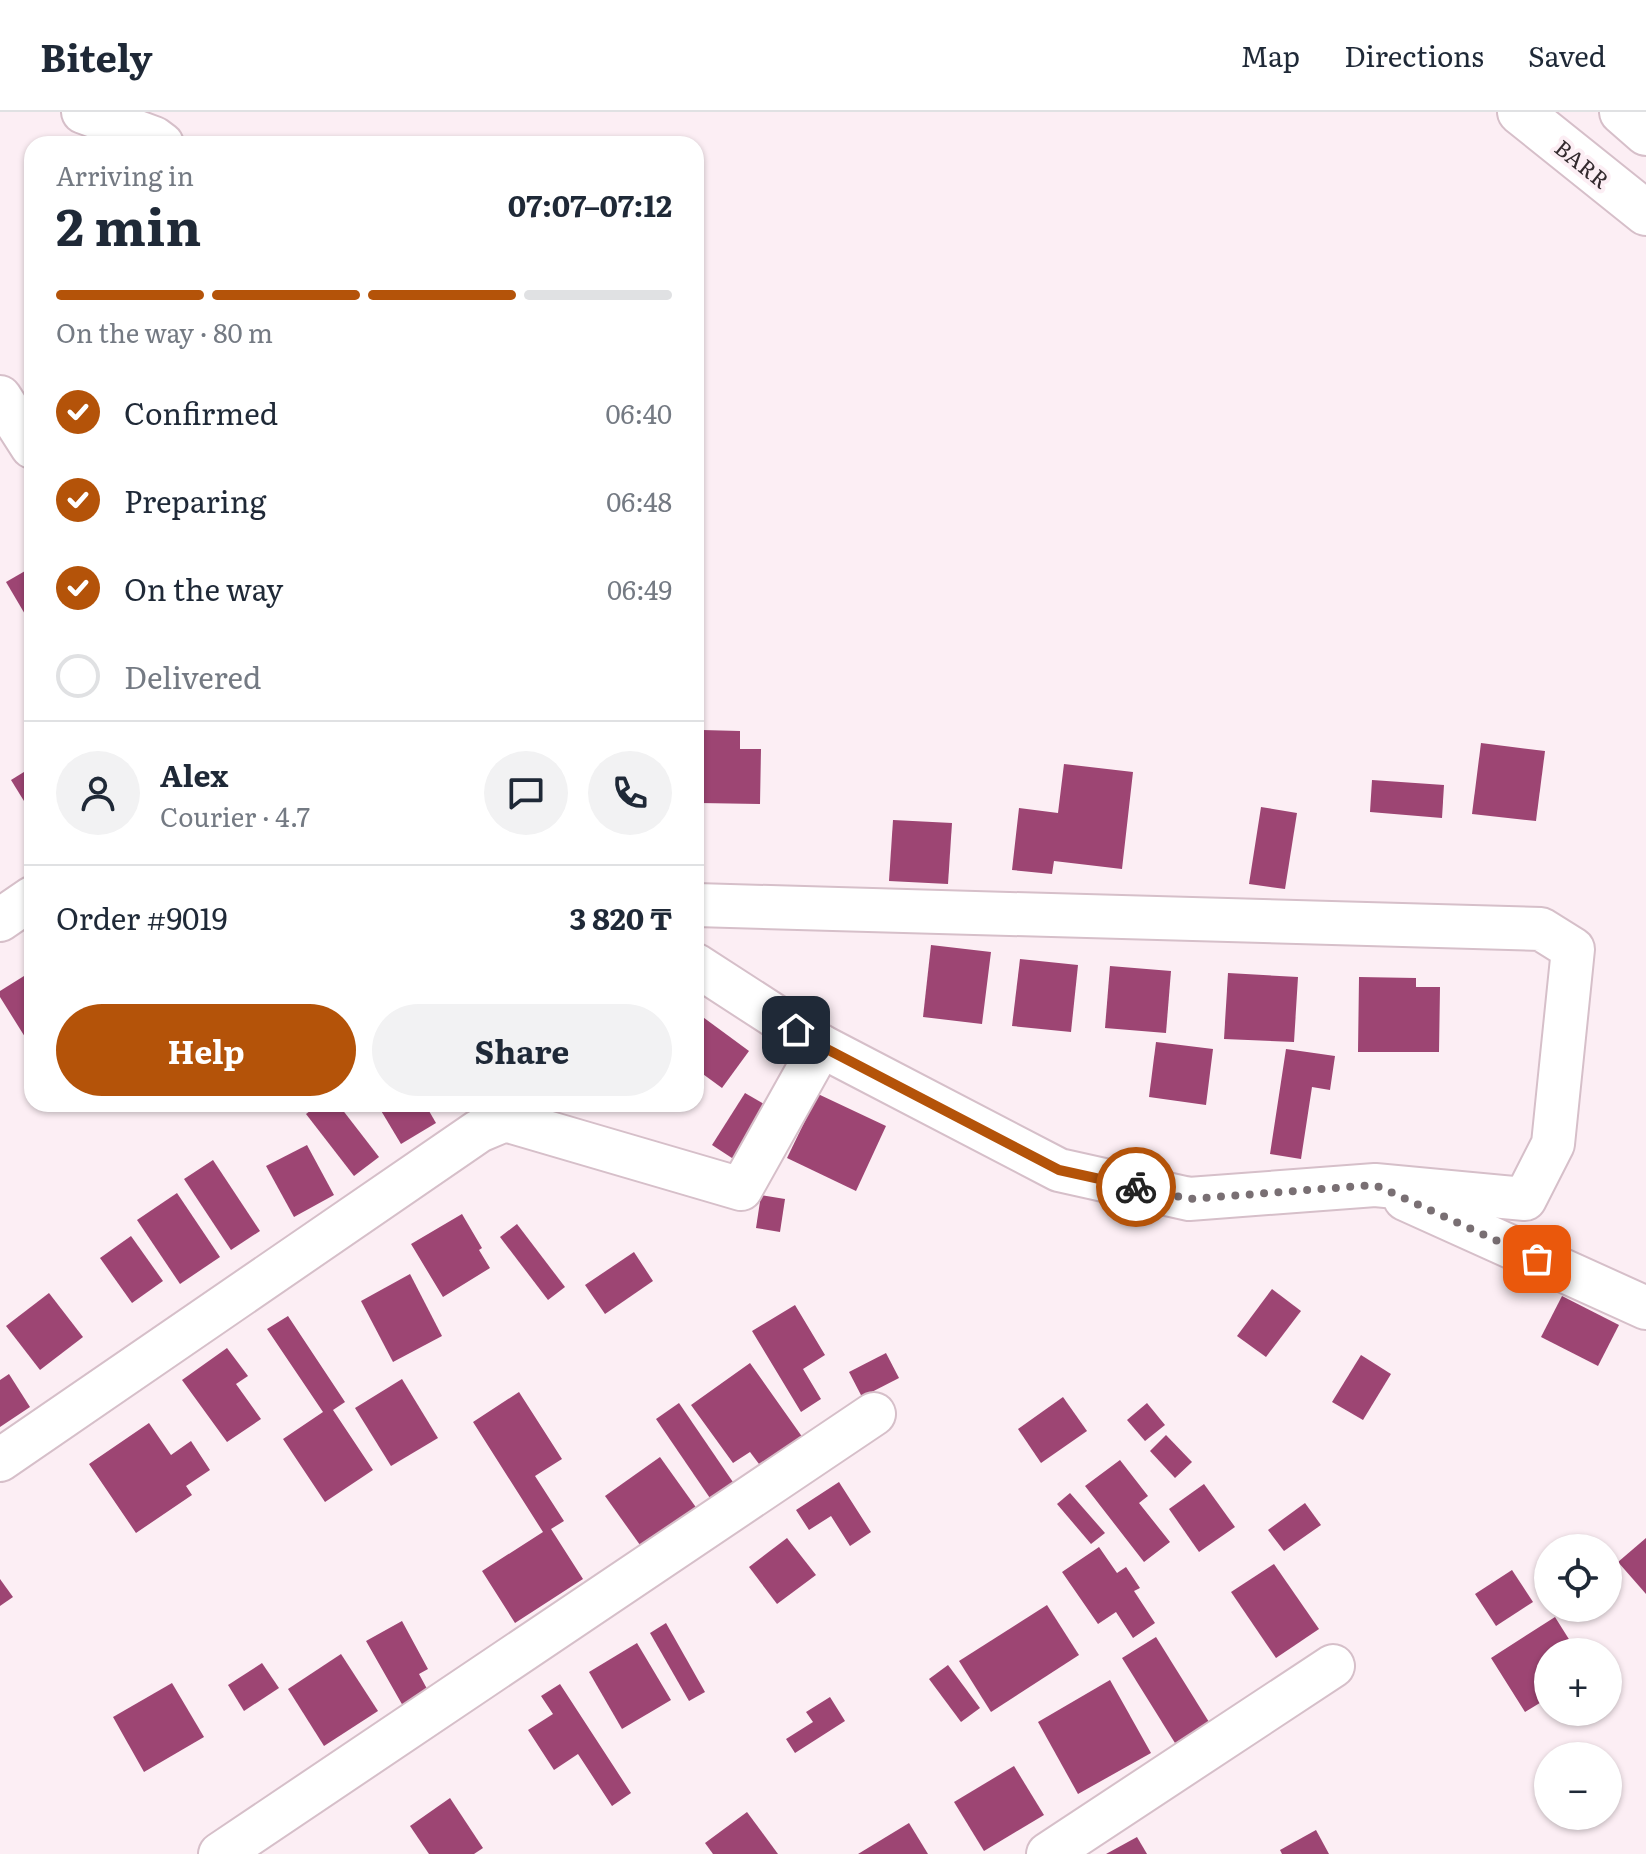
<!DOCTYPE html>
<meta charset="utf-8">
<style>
:root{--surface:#fff;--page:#f2f2f3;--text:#1f2937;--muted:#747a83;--line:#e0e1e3;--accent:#b45309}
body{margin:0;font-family:Literata,serif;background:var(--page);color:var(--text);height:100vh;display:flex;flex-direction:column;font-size:30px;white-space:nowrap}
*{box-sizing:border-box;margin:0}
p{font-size:26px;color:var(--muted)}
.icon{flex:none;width:44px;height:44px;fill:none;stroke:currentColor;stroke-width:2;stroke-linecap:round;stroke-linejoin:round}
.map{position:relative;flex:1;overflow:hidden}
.details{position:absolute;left:24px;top:24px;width:680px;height:976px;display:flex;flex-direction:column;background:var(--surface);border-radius:24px;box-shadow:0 2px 6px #0004}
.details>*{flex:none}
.tools{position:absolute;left:1534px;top:1422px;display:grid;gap:16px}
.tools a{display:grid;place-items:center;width:88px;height:88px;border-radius:50%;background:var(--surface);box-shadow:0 2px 6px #0004;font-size:40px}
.pin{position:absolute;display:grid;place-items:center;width:68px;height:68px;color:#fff;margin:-34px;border-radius:16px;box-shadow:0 4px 12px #0006}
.courier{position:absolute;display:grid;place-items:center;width:80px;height:80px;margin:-40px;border:6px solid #b45309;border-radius:50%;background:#fff;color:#222;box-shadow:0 2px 10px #0007}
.head em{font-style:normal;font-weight:700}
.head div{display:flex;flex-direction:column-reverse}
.head{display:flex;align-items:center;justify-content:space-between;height:136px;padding:0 32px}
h1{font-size:52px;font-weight:700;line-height:60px}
.bar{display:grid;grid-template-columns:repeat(4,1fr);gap:12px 8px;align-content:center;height:96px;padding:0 32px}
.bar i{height:10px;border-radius:6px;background:var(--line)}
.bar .selected{background:var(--accent)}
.bar p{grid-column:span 4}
.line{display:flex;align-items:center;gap:20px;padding:0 32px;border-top:2px solid var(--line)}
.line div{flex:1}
.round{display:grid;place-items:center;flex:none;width:84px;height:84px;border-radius:42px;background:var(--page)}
ol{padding:0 32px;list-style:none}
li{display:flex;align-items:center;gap:24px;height:88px}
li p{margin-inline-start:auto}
li .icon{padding:8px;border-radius:50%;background:var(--accent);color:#fff;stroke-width:4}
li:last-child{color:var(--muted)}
li i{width:44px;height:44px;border:4px solid var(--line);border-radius:50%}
.button{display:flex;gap:16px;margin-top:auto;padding:16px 32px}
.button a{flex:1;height:92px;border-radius:48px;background:var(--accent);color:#fff;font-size:32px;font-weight:700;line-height:92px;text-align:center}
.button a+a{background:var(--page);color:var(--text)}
header{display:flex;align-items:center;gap:48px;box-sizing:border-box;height:112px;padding:0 40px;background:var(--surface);border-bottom:2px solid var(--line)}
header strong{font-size:38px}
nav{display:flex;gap:44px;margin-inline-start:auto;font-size:28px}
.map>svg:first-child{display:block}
.building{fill:#9d4573}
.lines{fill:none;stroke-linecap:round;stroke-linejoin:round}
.minor-casing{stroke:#d6bfc9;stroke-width:46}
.highway-casing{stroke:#d6bfc9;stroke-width:48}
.minor{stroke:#fff;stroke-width:42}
.highway{stroke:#fff;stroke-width:44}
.done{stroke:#796f73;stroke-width:8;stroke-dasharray:0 14.4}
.route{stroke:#b45309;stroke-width:10}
.labels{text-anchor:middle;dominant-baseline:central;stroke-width:8;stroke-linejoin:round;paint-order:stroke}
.street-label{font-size:22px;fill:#332a2e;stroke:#fceef4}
</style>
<header>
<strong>Bitely</strong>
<nav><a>Map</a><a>Directions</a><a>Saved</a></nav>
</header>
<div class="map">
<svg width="1646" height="1742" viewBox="0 0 1646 1742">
<rect width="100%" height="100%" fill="#fceef4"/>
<g class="building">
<polygon points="32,455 32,507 29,509 6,470"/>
<polygon points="702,618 740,619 740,637 761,637 760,692 700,691 701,670 696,670 696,639 702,639"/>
<polygon points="1481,631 1545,639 1536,709 1472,702"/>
<polygon points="1064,652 1133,660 1122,757 1054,749 1052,762 1012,758 1019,696 1058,701"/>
<polygon points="32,655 32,702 11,668"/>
<polygon points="1372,668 1444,673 1442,706 1370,700"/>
<polygon points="1261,695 1297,701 1285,777 1249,772"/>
<polygon points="893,708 952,711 948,772 889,769"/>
<polygon points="931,833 991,840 982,912 923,905"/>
<polygon points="1020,847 1078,853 1071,920 1012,914"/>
<polygon points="1110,854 1171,859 1166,921 1105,916"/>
<polygon points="32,859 32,932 30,933 0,885 0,879"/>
<polygon points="1228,861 1298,865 1294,930 1224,927"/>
<polygon points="1359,865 1416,866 1416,875 1440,875 1439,940 1358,940"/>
<polygon points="696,900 749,939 722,976 696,957"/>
<polygon points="1156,930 1213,937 1206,993 1149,985"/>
<polygon points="1286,937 1335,944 1330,978 1312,975 1301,1047 1270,1042"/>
<polygon points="745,981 769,995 735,1048 712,1033"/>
<polygon points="818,982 886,1014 856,1079 787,1046"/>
<polygon points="319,992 338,992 379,1045 354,1064 306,1002"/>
<polygon points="377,992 425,992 436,1011 401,1032"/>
<polygon points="307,1033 334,1083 294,1105 266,1054"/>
<polygon points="213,1048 260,1119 231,1138 184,1067"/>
<polygon points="177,1081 220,1145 180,1172 137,1108"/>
<polygon points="761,1083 785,1087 780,1120 756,1116"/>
<polygon points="462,1102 482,1136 479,1138 490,1156 443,1185 411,1132"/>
<polygon points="517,1112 565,1175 548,1188 500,1125"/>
<polygon points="131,1124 163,1169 132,1191 100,1146"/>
<polygon points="634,1140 653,1169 605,1202 585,1173"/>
<polygon points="410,1162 442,1224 393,1250 361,1189"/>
<polygon points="1272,1177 1301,1199 1266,1245 1237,1224"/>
<polygon points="49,1181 83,1225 40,1258 6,1214"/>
<polygon points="1562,1184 1619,1213 1598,1254 1541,1225"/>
<polygon points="795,1193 825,1243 803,1257 821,1287 801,1300 752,1219"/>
<polygon points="288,1204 345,1290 333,1298 373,1358 325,1390 283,1327 323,1300 267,1217"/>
<polygon points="227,1236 248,1264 236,1272 261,1307 227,1330 182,1268"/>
<polygon points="886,1241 899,1266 862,1285 849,1260"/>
<polygon points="1361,1243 1391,1262 1363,1308 1332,1290"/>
<polygon points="750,1251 803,1326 762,1356 750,1340 733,1351 691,1293"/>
<polygon points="9,1262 30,1295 0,1315 0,1268"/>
<polygon points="402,1267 438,1326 391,1354 355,1296"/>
<polygon points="519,1280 562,1347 535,1364 564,1409 551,1417 583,1467 515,1511 482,1459 543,1420 473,1310"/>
<polygon points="1063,1285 1087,1319 1041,1351 1018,1317"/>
<polygon points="679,1291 737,1376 714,1392 656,1307"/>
<polygon points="1147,1291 1165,1313 1145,1329 1127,1308"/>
<polygon points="149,1311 171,1343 191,1329 210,1358 186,1374 192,1383 136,1421 89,1352"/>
<polygon points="1166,1323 1192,1350 1175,1366 1150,1339"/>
<polygon points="660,1345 700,1401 645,1440 605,1384"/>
<polygon points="1120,1348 1148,1384 1139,1391 1170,1430 1144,1450 1085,1374"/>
<polygon points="839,1370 871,1420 850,1434 831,1404 809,1418 796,1398"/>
<polygon points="1204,1372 1235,1415 1199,1440 1169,1397"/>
<polygon points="1070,1381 1105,1421 1091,1432 1057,1392"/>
<polygon points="1305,1391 1321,1413 1284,1439 1268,1418"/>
<polygon points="787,1426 816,1463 777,1492 749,1455"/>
<polygon points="1646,1426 1646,1482 1618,1450"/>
<polygon points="1099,1435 1117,1461 1126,1455 1140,1476 1134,1479 1155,1511 1133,1526 1116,1500 1098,1512 1062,1460"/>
<polygon points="1274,1452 1319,1517 1276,1546 1231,1480"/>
<polygon points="1512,1458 1533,1490 1496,1514 1475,1482"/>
<polygon points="0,1467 13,1485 0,1494"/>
<polygon points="1047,1493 1079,1543 991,1600 959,1549"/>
<polygon points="1555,1505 1577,1540 1548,1540 1548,1586 1525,1600 1491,1546"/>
<polygon points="402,1509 428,1557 419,1562 432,1586 407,1601 366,1529"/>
<polygon points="666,1511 705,1580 689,1589 650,1521"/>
<polygon points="1156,1525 1209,1610 1175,1631 1122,1546"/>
<polygon points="637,1531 671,1588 622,1617 589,1560"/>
<polygon points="341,1542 378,1599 324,1634 288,1577"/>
<polygon points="262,1551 279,1576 244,1599 228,1573"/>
<polygon points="948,1553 980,1596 961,1610 929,1567"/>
<polygon points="1110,1568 1151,1641 1078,1682 1038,1610"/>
<polygon points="172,1571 204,1625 144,1660 113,1605"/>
<polygon points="560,1572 631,1681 612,1694 578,1642 554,1658 528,1618 553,1602 541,1584"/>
<polygon points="830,1585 845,1609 795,1641 786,1627 813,1610 806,1600"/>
<polygon points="1014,1654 1044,1703 984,1739 954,1690"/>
<polygon points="450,1686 483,1736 474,1742 429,1742 410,1714"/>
<polygon points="747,1700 778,1742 713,1742 705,1731"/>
<polygon points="909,1711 928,1742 858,1742"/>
<polygon points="1316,1718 1329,1742 1282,1742 1280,1738"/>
<polygon points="1137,1725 1147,1742 1106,1742"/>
</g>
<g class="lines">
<defs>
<g id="minor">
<polyline points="83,0 154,26 162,32"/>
<polyline points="0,285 32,335"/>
<polyline points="696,793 1541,817 1573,837 1553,1032 1525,1087 1375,1073 1189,1087 1059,1058 821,934"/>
<polyline points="0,808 32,786"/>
<polyline points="1405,1087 1646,1196"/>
<polyline points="0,1348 479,1019 505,1008 741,1077 821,934 696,853"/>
<polyline points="220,1742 874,1302"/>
<polyline points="1048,1742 1333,1554"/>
</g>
<g id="highway">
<polyline points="1520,0 1646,101"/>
<polyline points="1622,0 1646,21"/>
</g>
</defs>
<use href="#minor" class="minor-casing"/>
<use href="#highway" class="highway-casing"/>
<use href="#minor" class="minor"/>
<use href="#highway" class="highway"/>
</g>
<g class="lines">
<polyline class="done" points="1136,1075 1189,1087 1375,1073 1537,1147"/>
<polyline class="route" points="796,918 821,934 1059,1058 1136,1075"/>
</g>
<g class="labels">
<g class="street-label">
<text transform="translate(1583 51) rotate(39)">BARR</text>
</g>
</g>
</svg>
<div class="tools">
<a><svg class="icon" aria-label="locate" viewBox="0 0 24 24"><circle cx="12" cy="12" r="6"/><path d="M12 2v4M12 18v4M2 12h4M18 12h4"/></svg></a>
<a>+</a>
<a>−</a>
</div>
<div class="pin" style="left:1537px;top:1147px;background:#ea580c"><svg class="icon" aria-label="bag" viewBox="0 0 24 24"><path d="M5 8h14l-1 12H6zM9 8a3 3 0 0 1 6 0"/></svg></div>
<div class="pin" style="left:796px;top:918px;background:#1f2937"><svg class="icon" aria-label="home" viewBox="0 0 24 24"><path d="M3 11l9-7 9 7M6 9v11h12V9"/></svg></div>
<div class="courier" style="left:1136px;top:1075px"><svg class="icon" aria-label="bike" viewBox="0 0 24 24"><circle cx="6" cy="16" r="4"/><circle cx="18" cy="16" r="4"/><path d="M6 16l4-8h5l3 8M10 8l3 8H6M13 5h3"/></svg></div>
<section class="details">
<div class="head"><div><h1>2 min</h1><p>Arriving in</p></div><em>07:07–07:12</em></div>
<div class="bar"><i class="selected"></i><i class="selected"></i><i class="selected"></i><i></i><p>On the way · 80 m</p></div>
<ol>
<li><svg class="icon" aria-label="check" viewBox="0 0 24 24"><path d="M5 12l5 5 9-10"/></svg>Confirmed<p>06:40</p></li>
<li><svg class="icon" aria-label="check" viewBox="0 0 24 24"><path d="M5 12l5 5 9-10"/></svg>Preparing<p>06:48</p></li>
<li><svg class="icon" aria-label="check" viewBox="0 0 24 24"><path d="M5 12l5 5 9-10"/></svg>On the way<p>06:49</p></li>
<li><i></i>Delivered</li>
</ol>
<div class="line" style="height:144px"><a class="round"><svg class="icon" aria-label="person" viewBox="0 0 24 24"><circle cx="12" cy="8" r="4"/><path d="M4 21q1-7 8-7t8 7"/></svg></a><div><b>Alex</b><p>Courier · 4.7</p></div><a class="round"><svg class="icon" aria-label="chat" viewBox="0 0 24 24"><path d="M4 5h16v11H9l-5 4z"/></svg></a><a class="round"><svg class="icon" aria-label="phone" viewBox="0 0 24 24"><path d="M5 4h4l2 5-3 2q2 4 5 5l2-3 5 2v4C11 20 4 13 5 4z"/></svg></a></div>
<div class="line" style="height:104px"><div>Order #9019</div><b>3 820 ₸</b></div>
<div class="button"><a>Help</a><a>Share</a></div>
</section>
</div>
